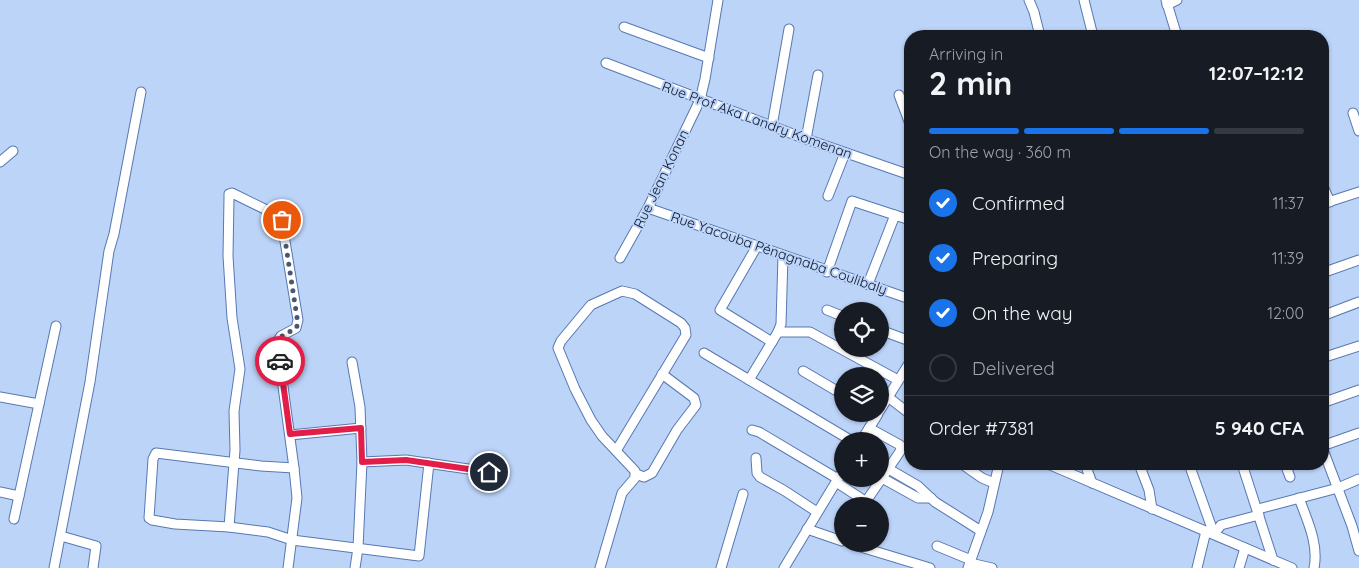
<!DOCTYPE html>
<meta charset="utf-8">
<style>
:root{--surface:#171b24;--page:#20242c;--text:#f1f3f6;--muted:#9ea1a6;--line:#363941;--accent:#1a73e8}
body{margin:0;font-family:Quicksand,sans-serif;background:var(--page);color:var(--text);height:100vh;display:flex;flex-direction:column;font-size:19px;white-space:nowrap}
*{box-sizing:border-box;margin:0}
p{font-size:16px;color:var(--muted)}
.icon{flex:none;width:28px;height:28px;fill:none;stroke:currentColor;stroke-width:2;stroke-linecap:round;stroke-linejoin:round}
.map{position:relative;flex:1;overflow:hidden}
.drawer{position:absolute;left:904px;top:30px;width:425px;height:440px;display:flex;flex-direction:column;background:var(--surface);border-radius:20px;box-shadow:0 1px 4px #0004}
.drawer>*{flex:none}
.fabs{position:absolute;left:834px;top:302px;display:grid;gap:10px}
.fabs a{display:grid;place-items:center;width:55px;height:55px;border-radius:50%;background:var(--surface);box-shadow:0 1px 4px #0004;font-size:25px}
.pin{position:absolute;display:grid;place-items:center;width:42px;height:42px;color:#fff;margin:-21px;border:2px solid #fff;border-radius:50%;box-shadow:0 1px 5px #0007}
.courier{position:absolute;display:grid;place-items:center;width:50px;height:50px;margin:-25px;border:4px solid #e11d48;border-radius:50%;background:#fff;color:#222;box-shadow:0 1px 6px #0007}
.summary em{font-style:normal;font-weight:700}
.summary div{display:flex;flex-direction:column-reverse}
.summary{display:flex;align-items:center;justify-content:space-between;height:85px;padding:0 25px}
h1{font-size:32px;font-weight:700;line-height:38px}
.bar{display:grid;grid-template-columns:repeat(4,1fr);gap:8px 5px;align-content:center;height:60px;padding:0 25px}
.bar i{height:6px;border-radius:4px;background:var(--line)}
.bar .selected{background:var(--accent)}
.bar p{grid-column:span 4}
.line{display:flex;align-items:center;gap:12px;padding:0 25px;border-top:1px solid var(--line)}
.line div{flex:1}
ol{padding:0 25px;list-style:none}
li{display:flex;align-items:center;gap:15px;height:55px}
li p{margin-inline-start:auto}
li .icon{padding:5px;border-radius:50%;background:var(--accent);color:#fff;stroke-width:4}
li:last-child{color:var(--muted)}
li i{width:28px;height:28px;border:2px solid var(--line);border-radius:50%}
.map>svg:first-child{display:block}
.lines{fill:none;stroke-linecap:round;stroke-linejoin:round}
.minor-casing{stroke:#5778b1;stroke-width:11}
.minor{stroke:#fff;stroke-width:9}
.done{stroke:#485873;stroke-width:5;stroke-dasharray:0 9}
.route{stroke:#e11d48;stroke-width:6}
.labels{text-anchor:middle;dominant-baseline:central;stroke-width:4;stroke-linejoin:round;paint-order:stroke}
.street-label{font-size:14px;fill:#09152b;stroke:#bdd4f9}
</style>
<div class="map">
<svg width="1359" height="568" viewBox="0 0 1359 568">
<rect width="100%" height="100%" fill="#bdd4f9"/>
<g class="lines">
<defs>
<g id="minor">
<polyline points="1029,0 1034,12 1040,36"/>
<polyline points="1084,0 1093,36"/>
<polyline points="1166,0 1177,36"/>
<polyline points="1167,5 1177,0"/>
<polyline points="624,27 709,58"/>
<polyline points="606,63 806,139 910,175"/>
<polyline points="899,95 910,124"/>
<polyline points="1353,113 1359,131"/>
<polyline points="772,126 789,29"/>
<polyline points="806,139 818,75"/>
<polyline points="0,162 13,151"/>
<polyline points="1322,184 1330,202"/>
<polyline points="828,196 845,153"/>
<polyline points="1322,204 1359,192"/>
<polyline points="648,208 910,299"/>
<polyline points="757,246 720,310 772,342"/>
<polyline points="620,258 648,208 700,100 705,79 718,0"/>
<polyline points="827,272 852,201 910,220"/>
<polyline points="1322,273 1359,260"/>
<polyline points="868,284 895,215"/>
<polyline points="827,310 842,316"/>
<polyline points="1322,316 1359,302"/>
<polyline points="880,330 910,341"/>
<polyline points="778,332 810,332 898,380"/>
<polyline points="704,353 852,441"/>
<polyline points="1322,358 1359,346"/>
<polyline points="352,362 360,407 362,462 358,548 355,568"/>
<polyline points="803,371 842,394"/>
<polyline points="749,380 778,332 781,324 783,256"/>
<polyline points="0,397 39,404"/>
<polyline points="888,397 910,414"/>
<polyline points="1322,403 1359,390"/>
<polyline points="880,410 910,362"/>
<polyline points="752,430 759,432 838,479"/>
<polyline points="290,435 361,428"/>
<polyline points="861,441 878,414"/>
<polyline points="1322,446 1359,433"/>
<polyline points="1322,447 1352,526 1359,551"/>
<polyline points="756,458 757,473 760,477 785,491 817,512"/>
<polyline points="362,462 406,460 489,472"/>
<polyline points="880,464 918,486 935,502 981,531"/>
<polyline points="962,464 982,478 994,483"/>
<polyline points="1048,464 1292,568"/>
<polyline points="1085,464 1092,483"/>
<polyline points="1139,464 1149,490 1152,509"/>
<polyline points="1189,464 1214,534"/>
<polyline points="1242,464 1273,560"/>
<polyline points="1285,464 1290,477"/>
<polyline points="294,468 261,466 156,453 153,459 149,518 152,520 175,524 229,527 268,532 292,540 419,556 429,463"/>
<polyline points="636,474 644,477 652,473 677,430 696,405 694,398 662,374"/>
<polyline points="882,478 918,498 931,498"/>
<polyline points="836,482 865,501 867,500 901,450 900,445 869,428"/>
<polyline points="0,492 19,496"/>
<path d="M1299 498C1307 520 1319 544 1314 568"/>
<polyline points="1258,509 1338,488 1359,479"/>
<polyline points="14,519 56,326"/>
<polyline points="229,527 235,450 234,411 240,369 232,318 228,256 229,198 229,194 232,193 281,217 298,320 296,328 281,336 277,342 294,468 297,498 288,568"/>
<polyline points="807,529 842,541"/>
<polyline points="1214,534 1221,525 1259,515"/>
<polyline points="61,536 96,546 93,568"/>
<polyline points="851,544 930,568"/>
<polyline points="937,546 971,560"/>
<polyline points="970,563 992,568"/>
<polyline points="54,568 90,382 109,251 114,234 141,92"/>
<polyline points="600,568 622,493 635,478 635,471 602,436 591,420 575,389 558,348 561,341 591,305 622,291 635,294 681,323 685,328 686,335 616,451"/>
<polyline points="721,568 743,494"/>
<polyline points="784,568 842,472"/>
<polyline points="968,568 988,512 999,464"/>
<polyline points="1197,568 1206,531"/>
<polyline points="1239,568 1245,548"/>
</g>
</defs>
<use href="#minor" class="minor-casing"/>
<use href="#minor" class="minor"/>
</g>
<g class="lines">
<polyline class="done" points="280,361 278,342 279,338 296,328 298,324 282,220"/>
<polyline class="route" points="280,361 290,434 361,428 362,462 406,460 489,472"/>
</g>
<g class="labels">
<g class="street-label">
<text transform="translate(757 120) rotate(20)">Rue Prof Aka Landry Komenan</text>
<text transform="translate(661 179) rotate(-64)">Rue Jean Konan</text>
<text transform="translate(779 253) rotate(19)">Rue Yacouba Pénagnaba Coulibaly</text>
</g>
</g>
</svg>
<div class="fabs">
<a><svg class="icon" aria-label="locate" viewBox="0 0 24 24"><circle cx="12" cy="12" r="6"/><path d="M12 2v4M12 18v4M2 12h4M18 12h4"/></svg></a>
<a><svg class="icon" aria-label="layers" viewBox="0 0 24 24"><path d="M12 4l9 5-9 5-9-5zM3 14l9 5 9-5"/></svg></a>
<a>+</a>
<a>−</a>
</div>
<div class="pin" style="left:282px;top:220px;background:#ea580c"><svg class="icon" aria-label="bag" viewBox="0 0 24 24"><path d="M5 8h14l-1 12H6zM9 8a3 3 0 0 1 6 0"/></svg></div>
<div class="pin" style="left:489px;top:472px;background:#1f2937"><svg class="icon" aria-label="home" viewBox="0 0 24 24"><path d="M3 11l9-7 9 7M6 9v11h12V9"/></svg></div>
<div class="courier" style="left:280px;top:361px"><svg class="icon" aria-label="car" viewBox="0 0 24 24"><path d="M5 17H2v-5l4-1 3-4h7l3 4 3 1v5h-3M9 17h6M6 11h13"/><circle cx="7" cy="17" r="2"/><circle cx="17" cy="17" r="2"/></svg></div>
<section class="drawer">
<div class="summary"><div><h1>2 min</h1><p>Arriving in</p></div><em>12:07–12:12</em></div>
<div class="bar"><i class="selected"></i><i class="selected"></i><i class="selected"></i><i></i><p>On the way · 360 m</p></div>
<ol>
<li><svg class="icon" aria-label="check" viewBox="0 0 24 24"><path d="M5 12l5 5 9-10"/></svg>Confirmed<p>11:37</p></li>
<li><svg class="icon" aria-label="check" viewBox="0 0 24 24"><path d="M5 12l5 5 9-10"/></svg>Preparing<p>11:39</p></li>
<li><svg class="icon" aria-label="check" viewBox="0 0 24 24"><path d="M5 12l5 5 9-10"/></svg>On the way<p>12:00</p></li>
<li><i></i>Delivered</li>
</ol>
<div class="line" style="height:65px"><div>Order #7381</div><b>5 940 CFA</b></div>
</section>
</div>
